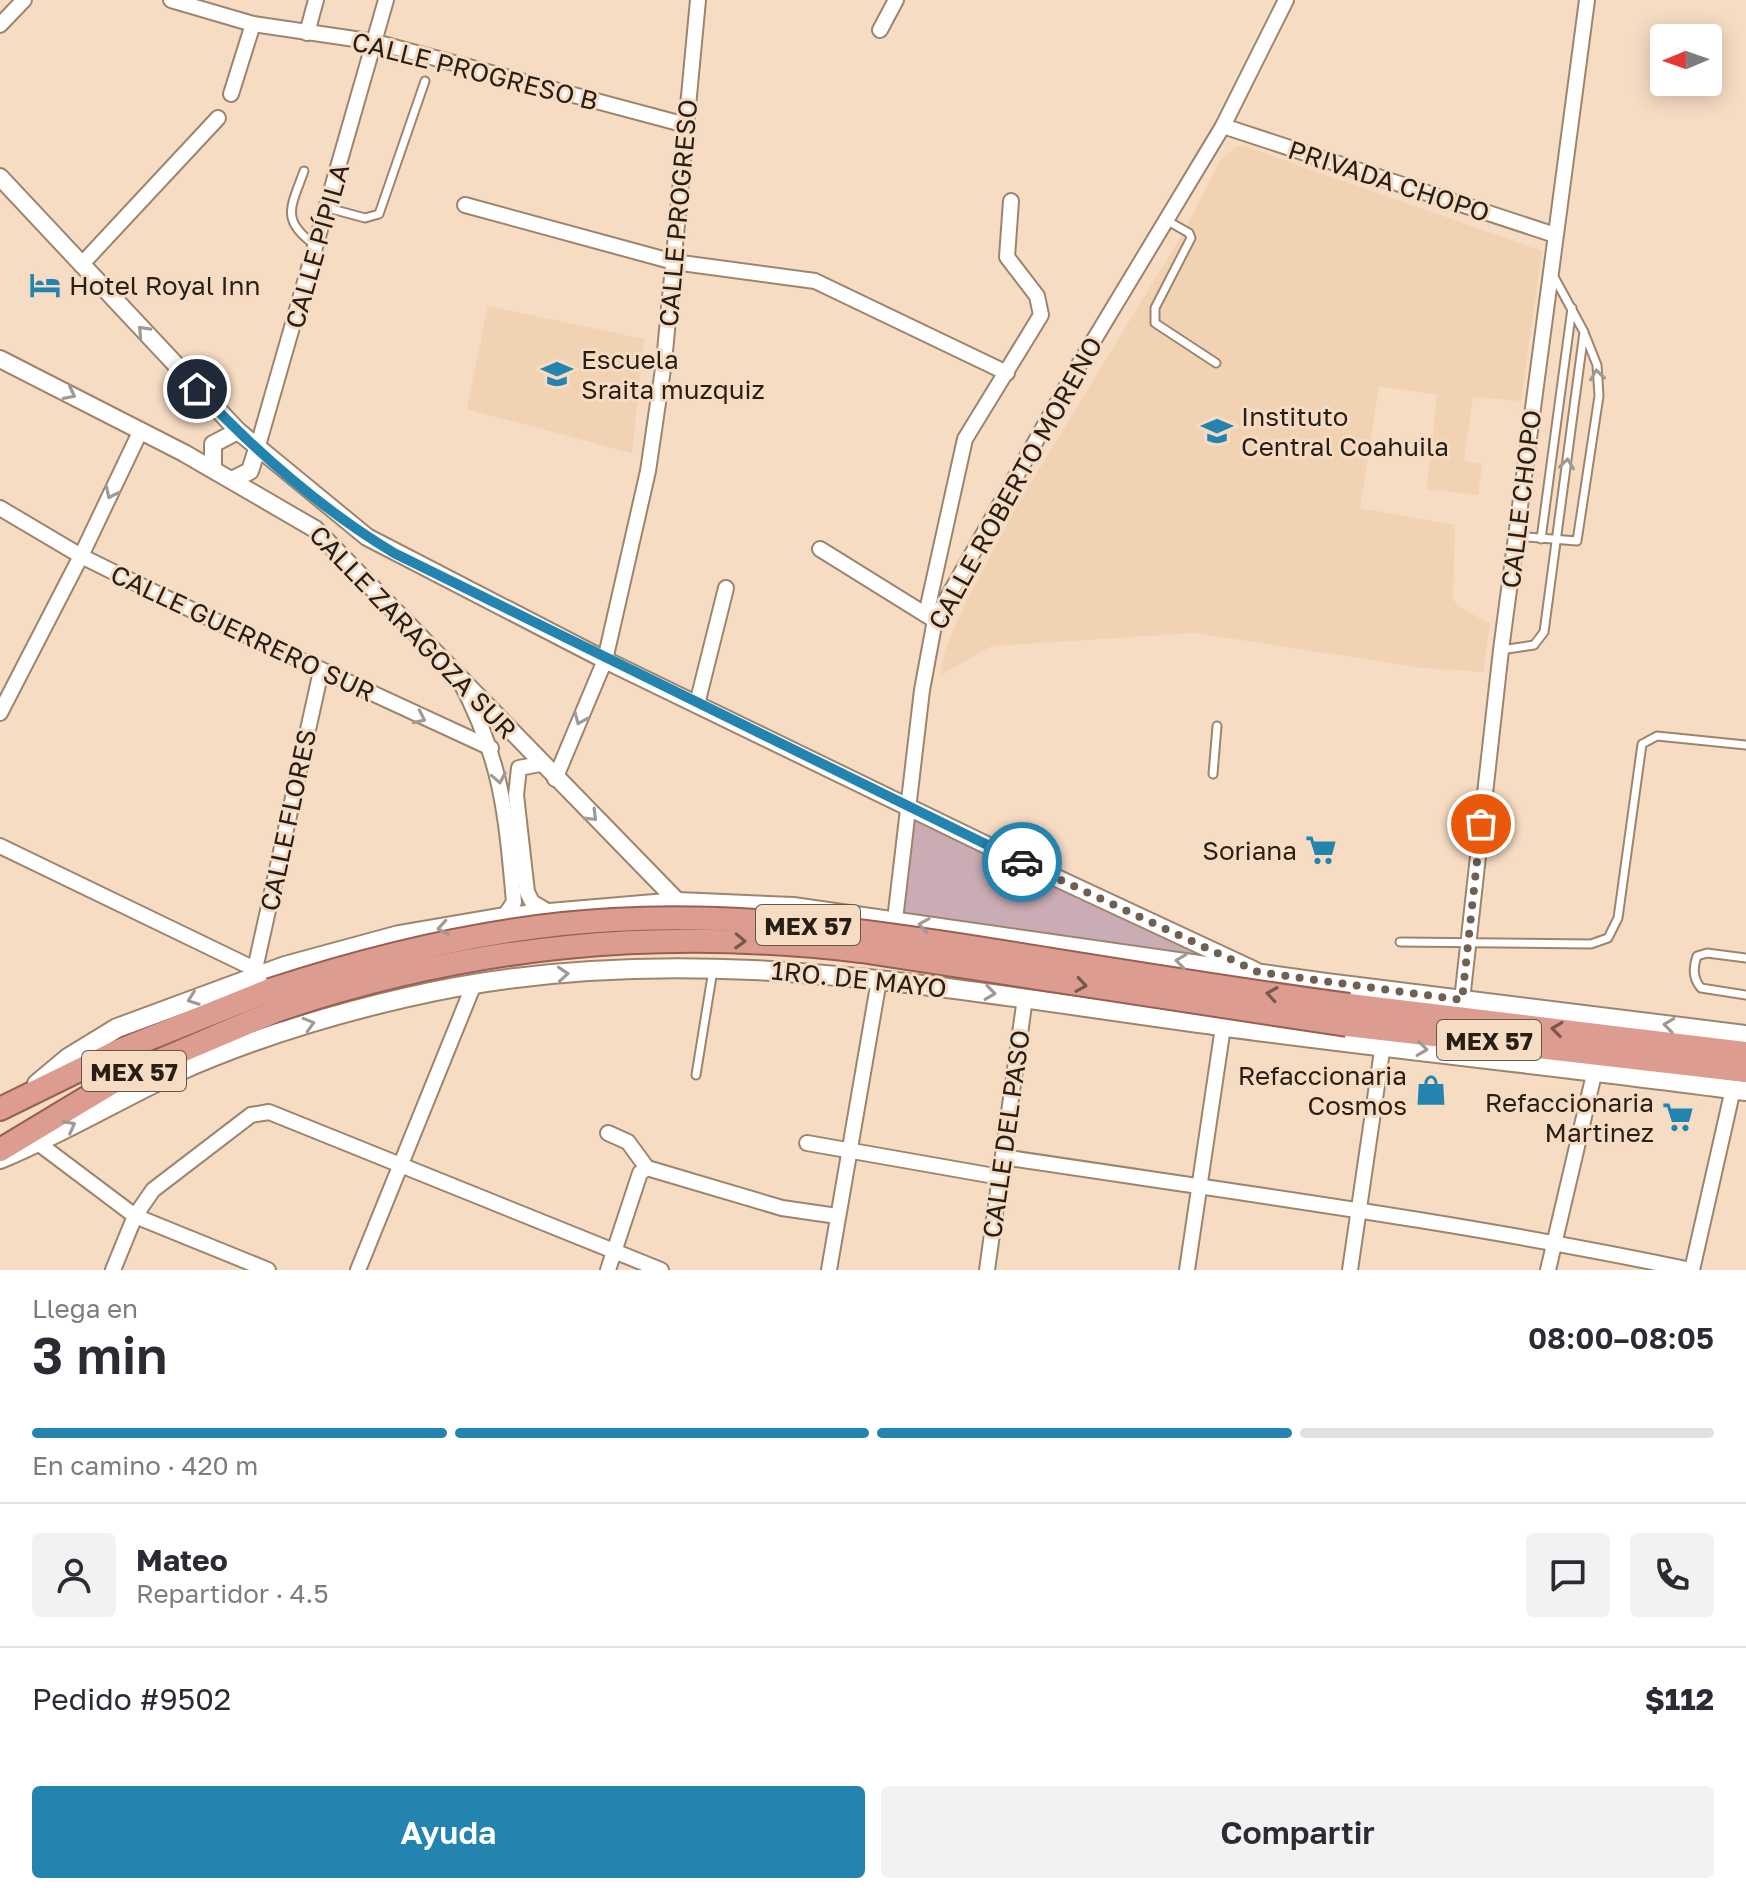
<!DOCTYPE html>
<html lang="es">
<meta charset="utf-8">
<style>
:root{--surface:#fff;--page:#f2f2f3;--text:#2b2b33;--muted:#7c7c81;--line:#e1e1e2;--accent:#2384af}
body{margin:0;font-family:"Golos Text",sans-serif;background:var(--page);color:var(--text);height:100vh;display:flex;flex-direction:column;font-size:30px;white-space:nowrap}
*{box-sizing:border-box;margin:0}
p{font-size:26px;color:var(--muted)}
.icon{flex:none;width:44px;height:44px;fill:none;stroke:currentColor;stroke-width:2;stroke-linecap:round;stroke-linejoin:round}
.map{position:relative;height:1270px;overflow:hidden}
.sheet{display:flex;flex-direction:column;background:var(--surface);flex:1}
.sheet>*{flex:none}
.needle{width:52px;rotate:268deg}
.controls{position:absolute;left:1650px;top:24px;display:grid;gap:16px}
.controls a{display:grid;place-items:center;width:72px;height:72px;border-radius:8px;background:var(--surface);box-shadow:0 4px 20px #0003;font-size:40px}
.pin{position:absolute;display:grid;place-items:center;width:68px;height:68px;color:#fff;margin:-34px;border:4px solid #fff;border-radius:50%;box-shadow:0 2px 8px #0007}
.courier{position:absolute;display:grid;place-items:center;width:80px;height:80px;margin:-40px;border:6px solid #2384af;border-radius:50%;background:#fff;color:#222;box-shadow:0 2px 10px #0007}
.summary em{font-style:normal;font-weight:600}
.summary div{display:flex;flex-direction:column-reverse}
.summary{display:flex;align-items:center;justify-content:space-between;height:136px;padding:0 32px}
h1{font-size:52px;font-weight:600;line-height:60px}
.bar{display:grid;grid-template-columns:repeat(4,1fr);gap:12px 8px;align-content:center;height:96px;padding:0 32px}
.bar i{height:10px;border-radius:6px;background:var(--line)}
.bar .active{background:var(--accent)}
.bar p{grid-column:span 4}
.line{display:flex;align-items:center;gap:20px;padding:0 32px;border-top:2px solid var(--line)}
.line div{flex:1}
.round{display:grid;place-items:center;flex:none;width:84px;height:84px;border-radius:8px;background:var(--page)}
.cta{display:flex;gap:16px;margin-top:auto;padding:16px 32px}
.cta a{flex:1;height:92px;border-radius:8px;background:var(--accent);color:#fff;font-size:32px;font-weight:600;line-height:92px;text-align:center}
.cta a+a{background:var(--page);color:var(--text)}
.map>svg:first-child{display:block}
.built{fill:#f1d2b2}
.green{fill:#caacb4}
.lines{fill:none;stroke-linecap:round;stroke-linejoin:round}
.service-casing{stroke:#9d856d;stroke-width:11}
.minor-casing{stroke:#9d856d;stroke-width:18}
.tertiary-casing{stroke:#9d856d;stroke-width:20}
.secondary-casing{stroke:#9d856d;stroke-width:22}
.trunk-casing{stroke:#976052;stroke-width:26}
.service{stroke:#fff;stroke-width:7}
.minor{stroke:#fff;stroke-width:14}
.tertiary{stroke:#fff;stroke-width:16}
.secondary{stroke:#fff;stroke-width:18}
.trunk{stroke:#dc9c8f;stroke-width:22}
.trunk-bridge-casing{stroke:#976052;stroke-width:26;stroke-linecap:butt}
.trunk-bridge{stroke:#dc9c8f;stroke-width:22}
.oneway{stroke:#9e9a96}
.oneway2{stroke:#78574c}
.done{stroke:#6f6052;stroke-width:8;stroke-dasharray:0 14.4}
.route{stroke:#2384af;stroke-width:10}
.labels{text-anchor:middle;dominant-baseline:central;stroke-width:6;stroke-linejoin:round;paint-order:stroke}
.shield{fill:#f6dcc3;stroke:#655749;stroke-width:2}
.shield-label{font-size:24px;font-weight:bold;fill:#271e15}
.street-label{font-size:26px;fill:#271e15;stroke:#f6dcc3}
.poi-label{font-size:26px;fill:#271e15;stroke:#f6dcc3;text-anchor:start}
</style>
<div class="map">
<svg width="1746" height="1270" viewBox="0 0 1746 1270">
<rect width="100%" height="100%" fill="#f6dcc3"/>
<g class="built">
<polygon points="1244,146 1542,251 1521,401 1473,397 1464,460 1482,464 1478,495 1427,489 1437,395 1379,386 1360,508 1455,525 1453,599 1458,606 1490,624 1483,672 1424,668 1194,633 992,646 940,675 946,648 965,604 1019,502 1185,230 1220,161 1235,147"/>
<polygon points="488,306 644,339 632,453 467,409"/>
</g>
<polygon class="green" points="914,821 1217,960 903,915"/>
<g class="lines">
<defs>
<g id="service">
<path d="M304 171C291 207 280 220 315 245"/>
<polyline points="328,208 365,218 379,214 425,81"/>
<polyline points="1166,220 1189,233 1191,238 1155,308 1155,323 1216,363"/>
<polyline points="1516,536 1577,541 1599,396 1597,365 1585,335"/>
<polyline points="1541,539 1572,308"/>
<polyline points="1501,650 1534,645 1544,632 1584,332 1553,275"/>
<polyline points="1213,774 1217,726"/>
<polyline points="1400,942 1591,944 1608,938 1618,918 1642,744 1657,736 1746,745"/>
<path d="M1746 958 1707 953 1697 956C1693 967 1693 979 1701 988L1746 995"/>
<polyline points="696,1075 713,970"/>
</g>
<g id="minor">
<polyline points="171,0 253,24 375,42 686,125"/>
<polyline points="0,25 24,0"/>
<polyline points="880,30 896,0"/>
<polyline points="307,33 316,0"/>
<polyline points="231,94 253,24"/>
<polyline points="1223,126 1555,235"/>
<polyline points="465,205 674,262 815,281 1007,373"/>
<polyline points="81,265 218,118"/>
<polyline points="257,449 386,0"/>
<polyline points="0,508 81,556 164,597 491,748"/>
<polyline points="820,549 931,618"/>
<polyline points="926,615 965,439 1041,315 1037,296 1007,257 1011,201"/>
<path d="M460 681C502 761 506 813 514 902L504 917"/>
<polyline points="697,704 726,588"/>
<polyline points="0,713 81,556 141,430"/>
<polyline points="540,764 519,768 516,795 527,892 532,902 547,911"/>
<polyline points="555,779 605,660 648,471 664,362 698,0"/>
<polyline points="0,846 263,973"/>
<polyline points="895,920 922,690 935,620 1077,368 1223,126 1286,0"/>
<polyline points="255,969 321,671"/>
<polyline points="1462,1000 1501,650 1587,0"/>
<polyline points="608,1133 628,1142 647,1168 782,1208 837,1216"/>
<polyline points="38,1143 135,1216 268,1270"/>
<polyline points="807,1143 1000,1177"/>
<path d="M1003 1157C1233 1192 1463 1222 1691 1270"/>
<polyline points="113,1270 135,1216 153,1190 251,1115 269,1112 661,1270"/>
<polyline points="358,1270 474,984"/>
<polyline points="608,1270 640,1173 647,1168"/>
<polyline points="829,1270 879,980"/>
<polyline points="987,1270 1025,998"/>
<polyline points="1187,1270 1223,1027"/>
<polyline points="1350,1270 1383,1044"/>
<polyline points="1548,1270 1595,1070"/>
<polyline points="1692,1270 1733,1089"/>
</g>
<g id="tertiary">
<polyline points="0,177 238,431 367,537 605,660 1003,853 1254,970"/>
<polyline points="0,359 184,453 315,529 683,907"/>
<polyline points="213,469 213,444 238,431"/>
<polyline points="232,480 250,471 257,449"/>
</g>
<g id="secondary">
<polyline points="37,1084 68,1058 117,1028 285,966 399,935 504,917 678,902 793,907 1326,983 1746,1035"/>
<path d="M0 1159C61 1134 117 1100 177 1072 251 1039 329 1015 408 997 681 933 948 990 1220 1026 1395 1050 1571 1067 1746 1091"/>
</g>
<g id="trunk">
<polyline points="1349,1005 1746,1053"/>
<polyline points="1347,1025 1746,1071"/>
<polyline points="0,1109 116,1052 270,990"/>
<polyline points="0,1150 123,1076 278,1010"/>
</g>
</defs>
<use href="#service" class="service-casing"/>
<use href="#minor" class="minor-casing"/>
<use href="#tertiary" class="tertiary-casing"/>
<use href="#secondary" class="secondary-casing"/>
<use href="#trunk" class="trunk-casing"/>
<use href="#service" class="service"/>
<use href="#minor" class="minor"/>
<use href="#tertiary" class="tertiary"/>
<use href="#secondary" class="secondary"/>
<use href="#trunk" class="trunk"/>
<defs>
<g id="trunk-bridge">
<path d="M270 990C380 954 497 926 613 920 742 912 869 931 997 951 1114 970 1231 989 1349 1005"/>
<path d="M278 1010C470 945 659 927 861 951L1347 1025"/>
</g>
</defs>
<use href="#trunk-bridge" class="trunk-bridge-casing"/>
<use href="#trunk-bridge" class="trunk-bridge"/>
</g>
<defs><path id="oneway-chevron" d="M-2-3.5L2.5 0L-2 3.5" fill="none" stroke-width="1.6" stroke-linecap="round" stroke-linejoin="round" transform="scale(2)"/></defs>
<g class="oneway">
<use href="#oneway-chevron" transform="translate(143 331) rotate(-133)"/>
<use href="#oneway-chevron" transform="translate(1597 375) rotate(-98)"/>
<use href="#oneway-chevron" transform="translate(70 394) rotate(27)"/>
<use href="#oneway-chevron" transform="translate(1567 464) rotate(-83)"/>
<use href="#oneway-chevron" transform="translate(111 493) rotate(115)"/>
<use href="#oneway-chevron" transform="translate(420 718) rotate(25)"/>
<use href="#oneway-chevron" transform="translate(580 719) rotate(113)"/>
<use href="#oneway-chevron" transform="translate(499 778) rotate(79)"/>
<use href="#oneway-chevron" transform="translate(592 816) rotate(45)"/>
<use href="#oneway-chevron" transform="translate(924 925) rotate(-171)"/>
<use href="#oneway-chevron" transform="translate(443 928) rotate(170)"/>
<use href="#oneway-chevron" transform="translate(1181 961) rotate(-172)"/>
<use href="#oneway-chevron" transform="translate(563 974) rotate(-4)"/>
<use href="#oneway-chevron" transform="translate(990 993) rotate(8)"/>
<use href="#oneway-chevron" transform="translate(193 999) rotate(160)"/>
<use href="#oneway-chevron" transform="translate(309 1024) rotate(-16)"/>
<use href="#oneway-chevron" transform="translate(1669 1025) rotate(-173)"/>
<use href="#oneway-chevron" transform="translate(1422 1049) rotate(7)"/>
<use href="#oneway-chevron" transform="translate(70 1126) rotate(-28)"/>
</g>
<g class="oneway2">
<use href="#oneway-chevron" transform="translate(740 941) rotate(2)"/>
<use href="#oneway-chevron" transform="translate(1081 985) rotate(9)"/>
<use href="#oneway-chevron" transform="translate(1272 994) rotate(-171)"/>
<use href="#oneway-chevron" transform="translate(1557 1029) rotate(-173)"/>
</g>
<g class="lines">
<polyline class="done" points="1022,862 1258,972 1462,1000 1481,824"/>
<path class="route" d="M197 389C255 451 321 509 394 553L1022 862"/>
</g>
<defs>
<symbol id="hotel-bare" viewBox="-9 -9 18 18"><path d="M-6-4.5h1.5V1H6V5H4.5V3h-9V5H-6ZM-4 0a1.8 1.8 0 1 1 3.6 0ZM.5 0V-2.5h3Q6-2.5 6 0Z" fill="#2384af" stroke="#f6dcc3" stroke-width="2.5" paint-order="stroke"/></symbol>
<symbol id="school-bare" viewBox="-9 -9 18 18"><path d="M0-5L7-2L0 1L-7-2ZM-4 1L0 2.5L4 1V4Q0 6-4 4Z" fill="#2384af" stroke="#f6dcc3" stroke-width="2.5" paint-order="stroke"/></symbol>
<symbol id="university-bare" viewBox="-9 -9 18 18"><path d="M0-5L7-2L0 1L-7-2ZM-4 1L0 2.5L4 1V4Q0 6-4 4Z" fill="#2384af" stroke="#f6dcc3" stroke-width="2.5" paint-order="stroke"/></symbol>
<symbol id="supermarket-bare" viewBox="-9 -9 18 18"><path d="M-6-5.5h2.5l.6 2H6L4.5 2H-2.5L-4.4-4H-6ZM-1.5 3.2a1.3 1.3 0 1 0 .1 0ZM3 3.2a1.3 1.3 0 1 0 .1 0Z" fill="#2384af" stroke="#f6dcc3" stroke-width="2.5" paint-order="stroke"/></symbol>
<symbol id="shop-bare" viewBox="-9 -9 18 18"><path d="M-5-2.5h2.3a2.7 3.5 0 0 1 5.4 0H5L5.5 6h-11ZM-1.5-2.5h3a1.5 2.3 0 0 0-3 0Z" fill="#2384af" stroke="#f6dcc3" stroke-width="2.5" paint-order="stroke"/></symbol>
</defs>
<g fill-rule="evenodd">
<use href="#hotel-bare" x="23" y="263" width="44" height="44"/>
<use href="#school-bare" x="535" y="352" width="44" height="44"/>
<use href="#university-bare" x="1195" y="409" width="44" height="44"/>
<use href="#supermarket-bare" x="1299" y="828" width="44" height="44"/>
<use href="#shop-bare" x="1409" y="1068" width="44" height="44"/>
<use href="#supermarket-bare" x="1656" y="1095" width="44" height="44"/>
</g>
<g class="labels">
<g class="shield">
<rect x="756" y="905" width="104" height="40" rx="6"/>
<rect x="1437" y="1020" width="104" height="40" rx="6"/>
<rect x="82" y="1051" width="104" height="40" rx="6"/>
</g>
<g class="shield-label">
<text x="808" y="925">MEX 57</text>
<text x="1489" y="1040">MEX 57</text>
<text x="134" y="1071">MEX 57</text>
</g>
<g class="street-label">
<text transform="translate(475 71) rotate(14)">CALLE PROGRESO B</text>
<text transform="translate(1389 181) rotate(18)">PRIVADA CHOPO</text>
<text transform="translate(678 213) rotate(-85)">CALLE PROGRESO</text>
<text transform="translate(317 246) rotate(-74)">CALLE PÍPILA</text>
<text transform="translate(1015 483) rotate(-61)">CALLE ROBERTO MORENO</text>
<text transform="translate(1521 499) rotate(-83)">CALLE CHOPO</text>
<text transform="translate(413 632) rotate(46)">CALLE ZARAGOZA SUR</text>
<text transform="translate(243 633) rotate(25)">CALLE GUERRERO SUR</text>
<text transform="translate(288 820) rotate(-78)">CALLE FLORES</text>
<text transform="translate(859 979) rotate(6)">1RO. DE MAYO</text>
<text transform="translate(1006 1134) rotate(-82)">CALLE DEL PASO</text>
</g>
<g class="poi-label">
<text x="69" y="285">Hotel Royal Inn</text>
<text x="581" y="359">Escuela<tspan x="581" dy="30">Sraita muzquiz</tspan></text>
<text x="1241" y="416">Instituto<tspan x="1241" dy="30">Central Coahuila</tspan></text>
<text x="1297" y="850" text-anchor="end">Soriana</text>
<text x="1407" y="1075" text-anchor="end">Refaccionaria<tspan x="1407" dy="30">Cosmos</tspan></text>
<text x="1654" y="1102" text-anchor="end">Refaccionaria<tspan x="1654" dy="30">Martinez</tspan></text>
</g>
</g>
</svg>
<div class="controls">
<a><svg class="needle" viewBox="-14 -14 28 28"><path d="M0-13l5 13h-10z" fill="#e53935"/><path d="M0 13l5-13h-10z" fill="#7c7c81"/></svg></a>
</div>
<div class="pin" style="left:1481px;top:824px;background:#ea580c"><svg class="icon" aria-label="bag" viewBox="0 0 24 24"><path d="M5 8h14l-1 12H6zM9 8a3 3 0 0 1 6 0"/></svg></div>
<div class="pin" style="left:197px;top:389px;background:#1f2937"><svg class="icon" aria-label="home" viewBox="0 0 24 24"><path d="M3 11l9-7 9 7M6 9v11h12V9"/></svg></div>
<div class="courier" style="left:1022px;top:862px"><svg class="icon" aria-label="car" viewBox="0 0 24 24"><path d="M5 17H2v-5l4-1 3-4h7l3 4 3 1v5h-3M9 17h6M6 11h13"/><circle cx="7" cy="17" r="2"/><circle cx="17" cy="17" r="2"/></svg></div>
</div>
<section class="sheet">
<div class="summary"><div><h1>3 min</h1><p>Llega en</p></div><em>08:00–08:05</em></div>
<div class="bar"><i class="active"></i><i class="active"></i><i class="active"></i><i></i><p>En camino · 420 m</p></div>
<div class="line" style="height:144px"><a class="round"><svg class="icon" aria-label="person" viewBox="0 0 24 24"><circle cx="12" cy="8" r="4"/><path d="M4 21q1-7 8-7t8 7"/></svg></a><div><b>Mateo</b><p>Repartidor · 4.5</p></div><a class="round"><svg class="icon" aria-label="chat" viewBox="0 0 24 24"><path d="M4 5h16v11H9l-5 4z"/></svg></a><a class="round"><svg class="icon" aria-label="phone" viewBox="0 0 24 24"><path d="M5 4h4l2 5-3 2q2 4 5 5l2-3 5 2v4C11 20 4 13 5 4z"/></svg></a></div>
<div class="line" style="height:104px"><div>Pedido #9502</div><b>$112</b></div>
<div class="cta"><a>Ayuda</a><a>Compartir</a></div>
</section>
